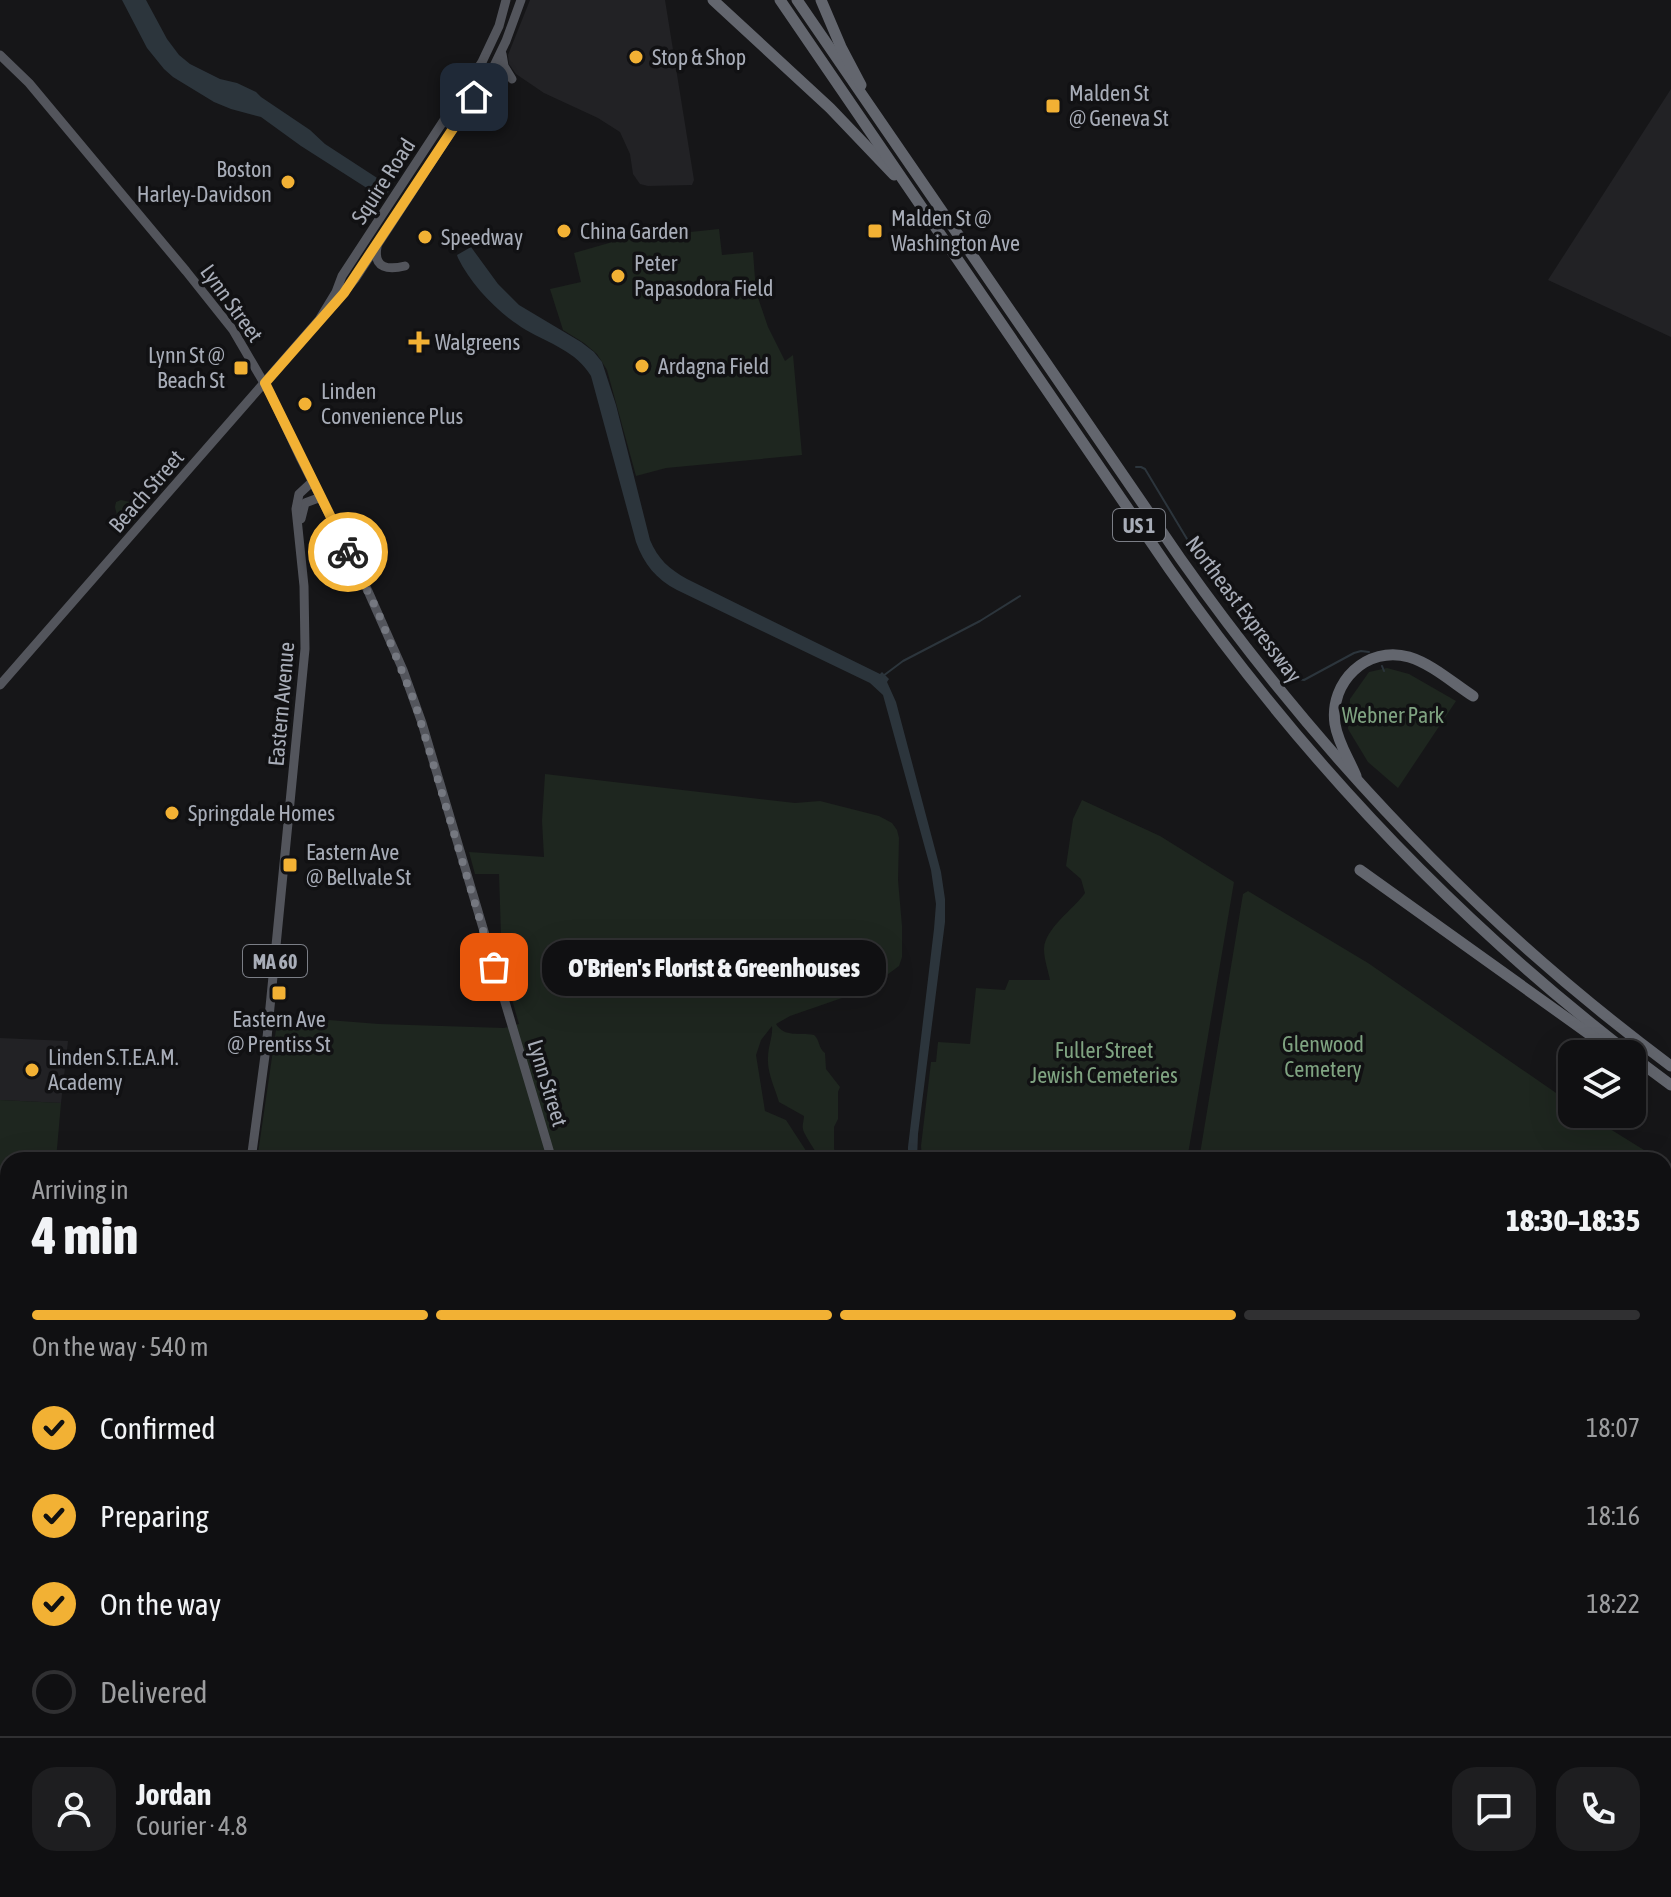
<!DOCTYPE html>
<meta charset="utf-8">
<style>
:root{--surface:#101012;--page:#1e1e20;--text:#f1f3f6;--muted:#9c9d9f;--line:#303032;--accent:#f2b134}
body{margin:0;font-family:"Asap Condensed",sans-serif;background:var(--page);color:var(--text);height:100vh;display:flex;flex-direction:column;font-size:30px;white-space:nowrap}
*{box-sizing:border-box;margin:0}
p{font-size:26px;color:var(--muted)}
.icon{flex:none;width:44px;height:44px;fill:none;stroke:currentColor;stroke-width:2;stroke-linecap:round;stroke-linejoin:round}
.map{position:relative;flex:1;overflow:hidden}
.side{position:absolute;left:0px;top:1152px;width:1672px;height:746px;display:flex;flex-direction:column;background:var(--surface);border-radius:24px 24px 0 0;box-shadow:0 8px 32px #0002,0 0 0 2px var(--line)}
.side>*{flex:none}
.tools{position:absolute;left:1558px;top:1040px;display:grid;gap:16px}
.tools a{display:grid;place-items:center;width:88px;height:88px;border-radius:16px;background:var(--surface);box-shadow:0 8px 32px #0002,0 0 0 2px var(--line);font-size:40px}
.pin{position:absolute;display:grid;place-items:center;width:68px;height:68px;color:#fff;margin:-34px;border-radius:16px;box-shadow:0 4px 12px #0006}
.courier{position:absolute;display:grid;place-items:center;width:80px;height:80px;margin:-40px;border:6px solid #f2b134;border-radius:50%;background:#fff;color:#222;box-shadow:0 2px 10px #0007}
.bubble{position:absolute;height:56px;border-radius:24px;background:var(--surface);box-shadow:0 8px 32px #0002,0 0 0 2px var(--line);font-size:26px;font-weight:800;line-height:56px;text-align:center}
.headline em{font-style:normal;font-weight:800}
.headline div{display:flex;flex-direction:column-reverse}
.headline{display:flex;align-items:center;justify-content:space-between;height:136px;padding:0 32px}
h1{font-size:52px;font-weight:800;line-height:60px}
.bar{display:grid;grid-template-columns:repeat(4,1fr);gap:12px 8px;align-content:center;height:96px;padding:0 32px}
.bar i{height:10px;border-radius:6px;background:var(--line)}
.bar .on{background:var(--accent)}
.bar p{grid-column:span 4}
.line{display:flex;align-items:center;gap:20px;padding:0 32px;border-top:2px solid var(--line)}
.line div{flex:1}
.round{display:grid;place-items:center;flex:none;width:84px;height:84px;border-radius:24px;background:var(--page)}
ol{padding:0 32px;list-style:none}
li{display:flex;align-items:center;gap:24px;height:88px}
li p{margin-inline-start:auto}
li .icon{padding:8px;border-radius:50%;background:var(--accent);color:#111;stroke-width:4}
li:last-child{color:var(--muted)}
li i{width:44px;height:44px;border:4px solid var(--line);border-radius:50%}
.map>svg:first-child{display:block}
.built{fill:#222225}
.green{fill:#1e261f}
.water{fill:#2c353c}
.lines{fill:none;stroke-linecap:round;stroke-linejoin:round}
.stream{stroke:#2c353c;stroke-width:2}
.major{stroke:#53555c;stroke-width:9}
.highway{stroke:#63666e;stroke-width:11}
.done{stroke:#757880;stroke-width:8;stroke-dasharray:0 14.4}
.route{stroke:#f2b134;stroke-width:10}
.poi-dot{fill:#f2b134;stroke:#111113;stroke-width:3}
.labels{text-anchor:middle;dominant-baseline:central;stroke-width:7;stroke-linejoin:round;paint-order:stroke}
.shield{fill:#111113;stroke:#7b7e86;stroke-width:2}
.shield-label{font-size:20px;font-weight:bold;fill:#a8adb8}
.poi-label{font-size:22px;fill:#a8adb8;stroke:#111113;text-anchor:start}
.street-label{font-size:22px;fill:#a8adb8;stroke:#111113}
.park-label{font-size:22px;fill:#7fa381;stroke:#111113}
</style>
<div class="map">
<svg width="1671" height="1897" viewBox="0 0 1671 1897">
<rect width="100%" height="100%" fill="#161618"/>
<g class="built">
<polygon points="530,0 665,0 694,180 692,185 648,186 640,184 633,174 630,154 620,132 598,118 544,93 516,74 509,64 508,55"/>
<polygon points="1671,89 1671,337 1548,280"/>
<polygon points="0,1038 68,1041 61,1103 0,1100"/>
</g>
<g class="green">
<polygon points="719,229 722,255 753,252 756,292 768,327 785,361 793,355 802,455 666,468 636,476 607,370 597,354 584,343 563,330 550,289 581,282 574,253 623,239"/>
<path d="M121 500 139 504 142 508C141 515 132 525 125 528L119 524 115 507 116 502Z"/>
<polygon points="1387,668 1409,674 1456,701 1398,788 1368,762 1348,729 1350,699 1369,672"/>
<path d="M545 774 795 803 820 801 879 816 892 823 897 830 899 838 898 880 902 926V957L899 966 868 989 790 1016 776 1024C785 1038 799 1032 814 1035 820 1040 818 1048 825 1053L826 1069 840 1087 838 1092V1119L834 1127V1149L839 1160H821C818 1155 803 1133 803 1129 802 1125 804 1120 804 1116L779 1102C775 1088 767 1073 768 1058 768 1046 773 1037 772 1026L761 1040 756 1055 765 1111 786 1120 812 1160H257L278 1016 379 1024 504 1028 519 1024 502 965 499 874H475L469 852 544 857 542 821Z"/>
<path d="M1082 800 1160 836 1234 882 1187 1160H922L921 1146 931 1062H936L938 1042 970 1044 976 988 1005 990 1009 980H1050C1048 970 1044 959 1044 949 1045 928 1073 910 1085 893L1081 879 1066 866 1073 819Z"/>
<polygon points="1248,891 1368,963 1572,1104 1572,1114 1586,1114 1660,1160 1199,1160 1243,894"/>
<polygon points="0,1100 61,1103 56,1160 8,1160 8,1222 0,1221"/>
<polygon points="1664,1163 1671,1167 1671,1897 1270,1897 1265,1890 1664,1890"/>
</g>
<g class="water">
<polygon points="122,0 146,0 167,39 179,55 190,64 220,79 237,83 256,92 261,97 310,130 325,144 391,187 384,199 301,146 261,117 231,109 214,102 173,77 164,69 147,48"/>
<path d="M471 247 498 284 519 305 581 342 594 352 602 362 616 405 650 540C658 559 669 569 687 579L880 674 882 672 889 679 887 682 896 702 941 872 945 899V922L918 1134 917 1160H908V1147L934 929 936 904 931 870 883 695 870 683 677 590C656 579 644 564 636 542L591 376C576 351 550 344 526 330 499 314 472 286 458 258L457 255Z"/>
</g>
<g class="lines">
<g class="stream">
<polyline points="1136,467 1141,467 1145,469 1196,554 1297,679 1304,680 1354,653 1361,651 1369,652"/>
<polyline points="1382,666 1384,671"/>
<polyline points="883,676 903,661 980,621 1020,596"/>
</g>
<g class="major">
<polyline points="502,54 504,66 512,79"/>
<polyline points="0,55 29,83 186,271 233,330 271,395 301,459 368,591 403,670 422,723 552,1160"/>
<path d="M377 247C373 269 389 270 405 266"/>
<polyline points="333,306 355,279 493,68 506,41 521,0"/>
<polyline points="301,519 305,503 321,497"/>
<polyline points="0,685 319,320 336,292 342,276 482,62 499,26 506,0"/>
<polyline points="251,1160 266,1048 305,649 304,586 296,509 299,494 313,481"/>
<polyline points="0,1516 8,1520"/>
<polyline points="750,1890 763,1897"/>
<polyline points="1021,1890 1028,1897"/>
<polyline points="204,1897 204,1890"/>
</g>
<g class="highway">
<polyline points="713,0 830,108 894,175"/>
<path d="M780 0 1170 570C1299 754 1452 917 1630 1054"/>
<path d="M797 0 1180 558C1317 752 1480 924 1671 1066"/>
<polyline points="821,0 841,47 861,85"/>
<path d="M1356 776C1349 759 1338 743 1335 724 1329 682 1367 645 1409 657 1432 664 1453 683 1473 696"/>
<polyline points="1360,870 1617,1054"/>
<polyline points="1632,1056 1671,1085"/>
</g>
</g>
<g class="lines">
<polyline class="done" points="348,552 377,610 415,703 494,967"/>
<polyline class="route" points="348,552 265,383 344,293 474,97"/>
</g>
<g class="poi-dot">
<circle cx="636" cy="57" r="8"/>
<rect x="1045" y="98" width="16" height="16" rx="4"/>
<circle cx="288" cy="182" r="8"/>
<circle cx="564" cy="231" r="8"/>
<rect x="867" y="223" width="16" height="16" rx="4"/>
<circle cx="425" cy="237" r="8"/>
<circle cx="618" cy="276" r="8"/>
<path d="M415 330h8v8h8v8h-8v8h-8v-8h-8v-8h8z"/>
<circle cx="642" cy="366" r="8"/>
<rect x="233" y="360" width="16" height="16" rx="4"/>
<circle cx="305" cy="404" r="8"/>
<circle cx="172" cy="813" r="8"/>
<rect x="282" y="857" width="16" height="16" rx="4"/>
<rect x="271" y="985" width="16" height="16" rx="4"/>
<circle cx="32" cy="1070" r="8"/>
</g>
<g class="labels">
<g class="shield">
<rect x="1113" y="509" width="52" height="32" rx="6"/>
<rect x="243" y="945" width="64" height="32" rx="6"/>
</g>
<g class="shield-label">
<text x="1139" y="525">US 1</text>
<text x="275" y="961">MA 60</text>
</g>
<g class="poi-label">
<text x="652" y="57">Stop &amp; Shop</text>
<text x="1069" y="93">Malden St<tspan x="1069" dy="25">@ Geneva St</tspan></text>
<text x="272" y="169" text-anchor="end">Boston<tspan x="272" dy="25">Harley-Davidson</tspan></text>
<text x="891" y="218">Malden St @<tspan x="891" dy="25">Washington Ave</tspan></text>
<text x="580" y="231">China Garden</text>
<text x="441" y="237">Speedway</text>
<text x="634" y="263">Peter<tspan x="634" dy="25">Papasodora Field</tspan></text>
<text x="435" y="342">Walgreens</text>
<text x="225" y="355" text-anchor="end">Lynn St @<tspan x="225" dy="25">Beach St</tspan></text>
<text x="658" y="366">Ardagna Field</text>
<text x="321" y="391">Linden<tspan x="321" dy="25">Convenience Plus</tspan></text>
<text x="188" y="813">Springdale Homes</text>
<text x="306" y="852">Eastern Ave<tspan x="306" dy="25">@ Bellvale St</tspan></text>
<text x="279" y="1019" text-anchor="middle">Eastern Ave<tspan x="279" dy="25">@ Prentiss St</tspan></text>
<text x="48" y="1057">Linden S.T.E.A.M.<tspan x="48" dy="25">Academy</tspan></text>
</g>
<g class="street-label">
<text transform="translate(383 181) rotate(-57)">Squire Road</text>
<text transform="translate(232 303) rotate(54)">Lynn Street</text>
<text transform="translate(146 491) rotate(-49)">Beach Street</text>
<text transform="translate(1244 609) rotate(53)">Northeast Expressway</text>
<text transform="translate(281 704) rotate(-85)">Eastern Avenue</text>
<text transform="translate(548 1083) rotate(73)">Lynn Street</text>
</g>
<g class="park-label">
<text x="1393" y="715">Webner Park</text>
<text x="1323" y="1044">Glenwood<tspan x="1323" dy="25">Cemetery</tspan></text>
<text x="1104" y="1050">Fuller Street<tspan x="1104" dy="25">Jewish Cemeteries</tspan></text>
</g>
</g>
</svg>
<div class="tools">
<a><svg class="icon" aria-label="layers" viewBox="0 0 24 24"><path d="M12 4l9 5-9 5-9-5zM3 14l9 5 9-5"/></svg></a>
</div>
<div class="pin" style="left:494px;top:967px;background:#ea580c"><svg class="icon" aria-label="bag" viewBox="0 0 24 24"><path d="M5 8h14l-1 12H6zM9 8a3 3 0 0 1 6 0"/></svg></div>
<div class="pin" style="left:474px;top:97px;background:#1f2937"><svg class="icon" aria-label="home" viewBox="0 0 24 24"><path d="M3 11l9-7 9 7M6 9v11h12V9"/></svg></div>
<div class="courier" style="left:348px;top:552px"><svg class="icon" aria-label="bike" viewBox="0 0 24 24"><circle cx="6" cy="16" r="4"/><circle cx="18" cy="16" r="4"/><path d="M6 16l4-8h5l3 8M10 8l3 8H6M13 5h3"/></svg></div>
<div class="bubble" style="left:542px;top:940px;width:344px">O'Brien's Florist &amp; Greenhouses</div>
<section class="side">
<div class="headline"><div><h1>4 min</h1><p>Arriving in</p></div><em>18:30–18:35</em></div>
<div class="bar"><i class="on"></i><i class="on"></i><i class="on"></i><i></i><p>On the way · 540 m</p></div>
<ol>
<li><svg class="icon" aria-label="check" viewBox="0 0 24 24"><path d="M5 12l5 5 9-10"/></svg>Confirmed<p>18:07</p></li>
<li><svg class="icon" aria-label="check" viewBox="0 0 24 24"><path d="M5 12l5 5 9-10"/></svg>Preparing<p>18:16</p></li>
<li><svg class="icon" aria-label="check" viewBox="0 0 24 24"><path d="M5 12l5 5 9-10"/></svg>On the way<p>18:22</p></li>
<li><i></i>Delivered</li>
</ol>
<div class="line" style="height:144px"><a class="round"><svg class="icon" aria-label="person" viewBox="0 0 24 24"><circle cx="12" cy="8" r="4"/><path d="M4 21q1-7 8-7t8 7"/></svg></a><div><b>Jordan</b><p>Courier · 4.8</p></div><a class="round"><svg class="icon" aria-label="chat" viewBox="0 0 24 24"><path d="M4 5h16v11H9l-5 4z"/></svg></a><a class="round"><svg class="icon" aria-label="phone" viewBox="0 0 24 24"><path d="M5 4h4l2 5-3 2q2 4 5 5l2-3 5 2v4C11 20 4 13 5 4z"/></svg></a></div>
</section>
</div>
